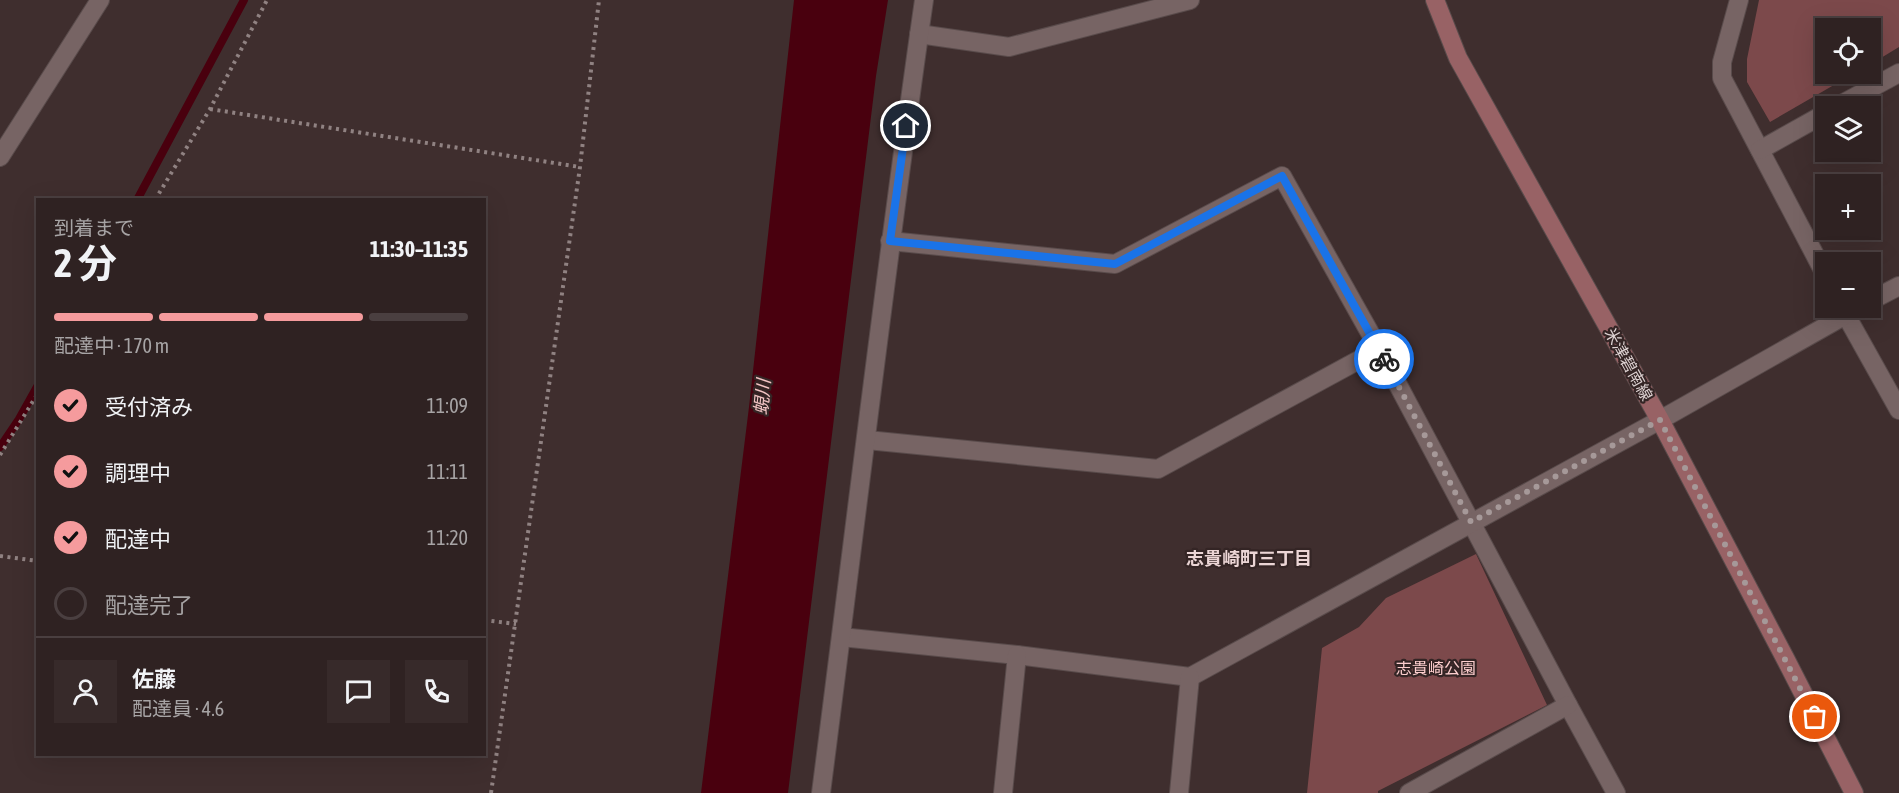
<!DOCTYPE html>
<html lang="ja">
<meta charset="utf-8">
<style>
:root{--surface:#2f2222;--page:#372a2a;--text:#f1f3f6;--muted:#a7a4a5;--line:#4a3f40;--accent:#f59b9d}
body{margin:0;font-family:"Asap Condensed","Noto Sans JP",sans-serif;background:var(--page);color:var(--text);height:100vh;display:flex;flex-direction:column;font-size:22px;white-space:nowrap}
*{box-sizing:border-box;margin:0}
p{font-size:20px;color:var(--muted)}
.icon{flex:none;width:33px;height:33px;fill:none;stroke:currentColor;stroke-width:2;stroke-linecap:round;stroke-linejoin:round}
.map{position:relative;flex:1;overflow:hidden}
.drawer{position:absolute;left:36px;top:198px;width:450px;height:558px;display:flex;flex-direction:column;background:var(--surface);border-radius:0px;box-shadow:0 6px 24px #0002,0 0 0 2px var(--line)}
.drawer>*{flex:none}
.tools{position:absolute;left:1815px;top:18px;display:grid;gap:12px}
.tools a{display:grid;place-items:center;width:66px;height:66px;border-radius:0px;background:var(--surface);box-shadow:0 6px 24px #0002,0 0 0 2px var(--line);font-size:30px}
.pin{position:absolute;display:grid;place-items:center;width:51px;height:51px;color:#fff;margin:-26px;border:3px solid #fff;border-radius:50%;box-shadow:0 2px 6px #0007}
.courier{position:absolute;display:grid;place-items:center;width:60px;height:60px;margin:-30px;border:4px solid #1a73e8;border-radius:50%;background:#fff;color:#222;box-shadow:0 2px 8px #0007}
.headline em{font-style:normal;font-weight:700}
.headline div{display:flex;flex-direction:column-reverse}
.headline{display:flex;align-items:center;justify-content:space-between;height:102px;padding:0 18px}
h1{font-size:39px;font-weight:700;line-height:45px}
.bar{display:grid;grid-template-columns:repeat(4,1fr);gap:9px 6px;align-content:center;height:72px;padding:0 18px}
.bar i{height:8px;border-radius:4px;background:var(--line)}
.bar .on{background:var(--accent)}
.bar p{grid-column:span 4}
.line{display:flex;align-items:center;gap:15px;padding:0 18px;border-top:2px solid var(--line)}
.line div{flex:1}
.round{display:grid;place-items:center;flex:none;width:63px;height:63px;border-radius:0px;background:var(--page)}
ol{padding:0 18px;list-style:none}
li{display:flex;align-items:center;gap:18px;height:66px}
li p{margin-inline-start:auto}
li .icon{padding:6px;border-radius:50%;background:var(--accent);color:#111;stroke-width:4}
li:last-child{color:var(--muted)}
li i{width:33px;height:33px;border:3px solid var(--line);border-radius:50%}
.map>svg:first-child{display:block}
.green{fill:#7c494b}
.water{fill:#49000e}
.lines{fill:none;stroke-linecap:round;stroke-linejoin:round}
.stream{stroke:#49000e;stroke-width:8}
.minor-casing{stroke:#594b4b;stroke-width:20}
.secondary-casing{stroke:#594b4b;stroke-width:20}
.path{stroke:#908282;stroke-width:4;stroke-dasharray:3 4.5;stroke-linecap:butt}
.minor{stroke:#776464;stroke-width:18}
.secondary{stroke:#986265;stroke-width:18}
.done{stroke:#a69999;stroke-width:6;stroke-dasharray:0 10.8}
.route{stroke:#1a73e8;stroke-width:8}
.labels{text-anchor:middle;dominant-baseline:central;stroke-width:4.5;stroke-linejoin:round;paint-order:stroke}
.street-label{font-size:16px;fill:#ddd2d2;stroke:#342525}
.park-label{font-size:16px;fill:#fdcece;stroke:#342525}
.water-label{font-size:18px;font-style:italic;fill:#f3c4c4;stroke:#342525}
.neighbourhood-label{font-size:18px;font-weight:bold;fill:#ebd5d5;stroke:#342525}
</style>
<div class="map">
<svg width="1899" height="793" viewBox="0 0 1899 793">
<rect width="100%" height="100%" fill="#3f2e2e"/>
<g class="green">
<polygon points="1759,0 1899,0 1899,47 1871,64 1870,28 1826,28 1826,74 1853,74 1770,122 1747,82 1747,59"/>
<polygon points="1476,554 1547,705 1378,791 1378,793 1307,793 1322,648 1359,627 1386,598"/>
</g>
<polygon class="water" points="794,0 888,0 876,76 788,793 701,793 749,407"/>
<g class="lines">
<g class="stream">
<polyline points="137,200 244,0"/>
<polyline points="0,447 19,419 38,385"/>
</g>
<defs>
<g id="minor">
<polyline points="1739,0 1722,62 1722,78 1826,276"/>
<polyline points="919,34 1009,47 1190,0"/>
<polyline points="1838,106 1899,73"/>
<polyline points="1760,150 1826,113"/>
<polyline points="0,157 100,0"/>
<polyline points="890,241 1115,264 1282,176 1379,349 1568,705 1616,793"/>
<polyline points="1870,301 1899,286"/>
<polyline points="1842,308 1899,410"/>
<polyline points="867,440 1158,469 1379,349"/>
<polyline points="841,637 1017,655 1190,677 1660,420 1858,308"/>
<path d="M821 793C855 529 886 264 924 0"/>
<polyline points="1003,793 1017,655"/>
<polyline points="1179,793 1190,677"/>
<polyline points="1409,793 1568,705"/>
</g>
<polyline id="secondary" points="1435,0 1458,58 1660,420 1786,660 1854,793"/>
</defs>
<use href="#minor" class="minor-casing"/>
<use href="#secondary" class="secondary-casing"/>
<g class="path">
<polyline points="210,109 580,167"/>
<polyline points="155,200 210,109 267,0"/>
<polyline points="0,455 38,393"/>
<polyline points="0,556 38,561"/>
<polyline points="484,620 516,624"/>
<polyline points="491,793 580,167 599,0"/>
</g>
<use href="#minor" class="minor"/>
<use href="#secondary" class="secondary"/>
</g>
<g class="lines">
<polyline class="done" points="1384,359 1471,522 1660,420 1815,717"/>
<polyline class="route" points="906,126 890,241 1115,264 1282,176 1384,359"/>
</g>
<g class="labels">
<g class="street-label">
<text transform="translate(1629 364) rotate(61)">米津碧南線</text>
</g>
<g class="park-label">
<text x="1436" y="668">志貴崎公園</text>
</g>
<g class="water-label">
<text transform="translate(762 397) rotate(-85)">蜆川</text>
</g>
<g class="neighbourhood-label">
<text x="1249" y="558">志貴崎町三丁目</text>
</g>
</g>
</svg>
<div class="tools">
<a><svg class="icon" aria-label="locate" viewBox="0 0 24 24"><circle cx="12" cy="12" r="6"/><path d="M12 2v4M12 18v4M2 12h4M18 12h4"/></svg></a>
<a><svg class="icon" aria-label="layers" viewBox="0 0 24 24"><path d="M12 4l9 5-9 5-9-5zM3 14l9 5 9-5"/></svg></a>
<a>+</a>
<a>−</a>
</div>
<div class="pin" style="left:1815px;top:717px;background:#ea580c"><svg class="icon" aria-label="bag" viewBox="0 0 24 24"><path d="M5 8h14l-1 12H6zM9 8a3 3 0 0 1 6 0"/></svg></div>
<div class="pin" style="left:906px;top:126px;background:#1f2937"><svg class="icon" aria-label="home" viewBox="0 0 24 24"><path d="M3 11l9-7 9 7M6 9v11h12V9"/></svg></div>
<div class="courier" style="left:1384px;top:359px"><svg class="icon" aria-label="bike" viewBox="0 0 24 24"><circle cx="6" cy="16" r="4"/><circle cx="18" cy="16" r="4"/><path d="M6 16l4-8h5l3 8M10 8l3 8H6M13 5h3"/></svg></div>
<section class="drawer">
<div class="headline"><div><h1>2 分</h1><p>到着まで</p></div><em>11:30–11:35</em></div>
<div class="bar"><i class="on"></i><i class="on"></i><i class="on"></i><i></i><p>配達中 · 170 m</p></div>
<ol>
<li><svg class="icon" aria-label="check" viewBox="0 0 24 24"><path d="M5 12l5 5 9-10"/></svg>受付済み<p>11:09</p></li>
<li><svg class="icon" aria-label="check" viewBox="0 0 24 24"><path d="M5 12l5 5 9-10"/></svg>調理中<p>11:11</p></li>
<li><svg class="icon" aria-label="check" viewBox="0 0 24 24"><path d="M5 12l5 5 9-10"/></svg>配達中<p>11:20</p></li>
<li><i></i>配達完了</li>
</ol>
<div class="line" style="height:108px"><a class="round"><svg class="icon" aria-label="person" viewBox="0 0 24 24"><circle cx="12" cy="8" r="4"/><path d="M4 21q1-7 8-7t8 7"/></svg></a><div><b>佐藤</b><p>配達員 · 4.6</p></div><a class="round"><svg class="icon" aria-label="chat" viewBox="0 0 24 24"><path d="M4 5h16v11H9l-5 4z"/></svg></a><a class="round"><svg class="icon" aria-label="phone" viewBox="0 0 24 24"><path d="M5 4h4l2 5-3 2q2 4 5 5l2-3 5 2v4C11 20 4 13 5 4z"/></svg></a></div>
</section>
</div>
